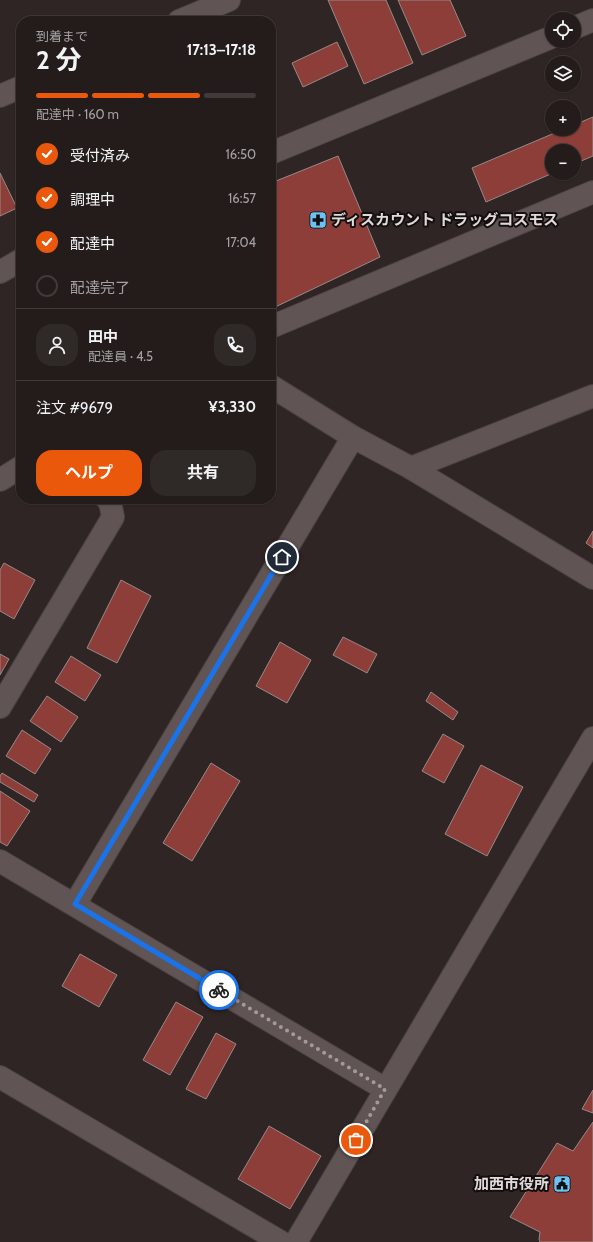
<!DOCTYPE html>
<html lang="ja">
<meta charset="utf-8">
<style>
:root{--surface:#231c1b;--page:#2f2928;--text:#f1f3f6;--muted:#a3a1a3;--line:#403a3a;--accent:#ea580c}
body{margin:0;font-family:Cabin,"Noto Sans JP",sans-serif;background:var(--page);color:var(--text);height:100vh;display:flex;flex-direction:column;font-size:15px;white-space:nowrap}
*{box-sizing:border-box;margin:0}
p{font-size:13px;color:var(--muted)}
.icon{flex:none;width:22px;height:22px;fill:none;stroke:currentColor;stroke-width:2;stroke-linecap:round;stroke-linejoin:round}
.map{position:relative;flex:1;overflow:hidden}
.side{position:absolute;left:16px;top:16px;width:260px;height:488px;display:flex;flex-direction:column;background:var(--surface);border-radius:16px;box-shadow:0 1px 3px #0004,0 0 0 1px var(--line)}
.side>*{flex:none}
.controls{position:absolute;left:545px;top:12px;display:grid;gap:8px}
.controls a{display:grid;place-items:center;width:36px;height:36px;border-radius:50%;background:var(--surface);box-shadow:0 1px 3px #0004,0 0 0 1px var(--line);font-size:20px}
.pin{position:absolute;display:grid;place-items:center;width:34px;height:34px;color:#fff;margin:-17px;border:2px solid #fff;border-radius:50%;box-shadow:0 1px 4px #0007}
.courier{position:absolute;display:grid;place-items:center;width:40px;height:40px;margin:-20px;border:3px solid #1a73e8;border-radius:50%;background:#fff;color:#222;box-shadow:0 1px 5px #0007}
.summary em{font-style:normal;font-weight:700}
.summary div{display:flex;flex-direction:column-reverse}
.summary{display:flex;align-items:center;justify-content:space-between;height:68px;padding:0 20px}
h1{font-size:26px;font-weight:700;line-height:30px}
.bar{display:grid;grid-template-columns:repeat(4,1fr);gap:6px 4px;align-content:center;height:48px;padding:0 20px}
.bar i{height:5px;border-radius:3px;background:var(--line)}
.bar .current{background:var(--accent)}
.bar p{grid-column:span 4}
.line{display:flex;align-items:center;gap:10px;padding:0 20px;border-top:1px solid var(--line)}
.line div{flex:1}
.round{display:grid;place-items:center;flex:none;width:42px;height:42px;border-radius:16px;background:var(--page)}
ol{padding:0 20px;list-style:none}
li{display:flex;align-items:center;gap:12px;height:44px}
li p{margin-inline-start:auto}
li .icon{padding:4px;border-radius:50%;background:var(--accent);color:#fff;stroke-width:4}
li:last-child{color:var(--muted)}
li i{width:22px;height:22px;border:2px solid var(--line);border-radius:50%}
.primary-button{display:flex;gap:8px;margin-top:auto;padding:8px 20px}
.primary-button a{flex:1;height:46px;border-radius:16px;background:var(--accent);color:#fff;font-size:16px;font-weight:700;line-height:46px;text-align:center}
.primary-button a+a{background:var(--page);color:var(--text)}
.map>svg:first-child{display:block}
.building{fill:#8e3e39;stroke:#968a89}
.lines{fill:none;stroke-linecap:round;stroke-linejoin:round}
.minor-casing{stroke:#4b4342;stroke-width:24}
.tertiary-casing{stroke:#4b4342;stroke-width:24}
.minor{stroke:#605554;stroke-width:22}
.tertiary{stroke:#605554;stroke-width:22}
.done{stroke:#a39b9a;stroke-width:4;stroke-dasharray:0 7.2}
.route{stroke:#1a73e8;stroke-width:5}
.labels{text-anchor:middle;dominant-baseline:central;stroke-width:4;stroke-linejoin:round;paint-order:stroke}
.poi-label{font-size:15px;font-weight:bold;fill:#e1dada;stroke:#140f0f;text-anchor:start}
</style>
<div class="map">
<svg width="593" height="1242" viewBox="0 0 593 1242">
<rect width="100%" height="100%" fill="#2f2524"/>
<g class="building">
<polygon points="328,0 386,0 413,63 364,84"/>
<polygon points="398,0 450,0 466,36 422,55"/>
<polygon points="337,42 348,66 303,87 292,63"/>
<polygon points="593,117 593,156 574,164 574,151 552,151 552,173 553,173 486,202 472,168 564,129 574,129 574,125"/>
<polygon points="338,156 380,257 271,309 271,183"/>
<polygon points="0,173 17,208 0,216"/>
<polygon points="593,531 593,548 586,543"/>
<polygon points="4,563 35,580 14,619 0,611 0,570"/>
<polygon points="121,580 151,596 117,663 87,648"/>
<polygon points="343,637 377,654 367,673 333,655"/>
<polygon points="280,642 311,660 287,703 256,686"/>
<polygon points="0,654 9,659 0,675"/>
<polygon points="71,656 101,675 85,701 55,682"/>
<polygon points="431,692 458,712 453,720 426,701"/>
<polygon points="47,696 78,717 61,742 30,721"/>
<polygon points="22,730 51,749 35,774 6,756"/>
<polygon points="443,734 464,746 444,783 422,771"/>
<polygon points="211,763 240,781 192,861 163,843"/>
<polygon points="481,765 523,787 487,856 445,834"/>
<polygon points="2,773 38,795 34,802 0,782 0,776"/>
<polygon points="0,791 30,811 7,846 0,842"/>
<polygon points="80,954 117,975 99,1007 62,986"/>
<polygon points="176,1002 203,1017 170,1075 143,1060"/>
<polygon points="216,1033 236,1044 206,1099 186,1089"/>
<polygon points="593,1090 593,1113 582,1109"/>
<polygon points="593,1122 593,1242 540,1242 539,1239 540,1232 510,1217 557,1143 573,1151"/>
<polygon points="269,1126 321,1156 290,1209 238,1179"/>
</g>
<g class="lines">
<defs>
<g id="minor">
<polyline points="179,21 229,0"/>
<polyline points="0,96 21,87"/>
<polyline points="271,327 593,192"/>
<polyline points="271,386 353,437 411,468 593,578"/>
<polyline points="411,468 593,396"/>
<polyline points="0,480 21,467"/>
<polyline points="0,707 113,517 110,502 107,499"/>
<polyline points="0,861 385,1089"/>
<polyline points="75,904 353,437"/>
<polyline points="296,1242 593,738"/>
</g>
<g id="tertiary">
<polyline points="574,28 593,20"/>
<polyline points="271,153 552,37"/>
<polyline points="0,272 21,260"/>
<polyline points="0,1077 281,1242"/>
</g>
</defs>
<use href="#minor" class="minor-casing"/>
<use href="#tertiary" class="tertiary-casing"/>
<use href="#minor" class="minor"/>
<use href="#tertiary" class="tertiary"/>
</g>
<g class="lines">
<polyline class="done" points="219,990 385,1089 356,1140"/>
<polyline class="route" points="219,990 75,904 282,557"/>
</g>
<defs>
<symbol id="pharmacy-square" viewBox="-11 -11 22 22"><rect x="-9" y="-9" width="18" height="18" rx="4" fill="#6ec2f3" stroke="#140f0f"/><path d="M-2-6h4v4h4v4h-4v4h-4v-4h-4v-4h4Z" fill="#111"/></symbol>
<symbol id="civic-square" viewBox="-11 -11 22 22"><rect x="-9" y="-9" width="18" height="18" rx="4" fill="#6ec2f3" stroke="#140f0f"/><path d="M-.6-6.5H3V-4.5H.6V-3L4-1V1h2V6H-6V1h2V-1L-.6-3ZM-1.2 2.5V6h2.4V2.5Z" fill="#111"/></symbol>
</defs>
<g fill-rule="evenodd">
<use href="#pharmacy-square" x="308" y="210" width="20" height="20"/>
<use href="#civic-square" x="552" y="1174" width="20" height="20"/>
</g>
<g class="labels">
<g class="poi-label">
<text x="331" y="220">ディスカウント ドラッグコスモス</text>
<text x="549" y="1184" text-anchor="end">加西市役所</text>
</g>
</g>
</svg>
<div class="controls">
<a><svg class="icon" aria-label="locate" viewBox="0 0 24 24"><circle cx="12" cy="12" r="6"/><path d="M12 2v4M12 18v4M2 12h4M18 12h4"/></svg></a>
<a><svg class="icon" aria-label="layers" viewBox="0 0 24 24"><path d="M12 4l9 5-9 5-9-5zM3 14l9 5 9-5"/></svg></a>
<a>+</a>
<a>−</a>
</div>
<div class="pin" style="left:356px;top:1140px;background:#ea580c"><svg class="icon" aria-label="bag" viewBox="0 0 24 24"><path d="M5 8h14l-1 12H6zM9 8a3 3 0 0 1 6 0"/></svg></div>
<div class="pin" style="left:282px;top:557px;background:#1f2937"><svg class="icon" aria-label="home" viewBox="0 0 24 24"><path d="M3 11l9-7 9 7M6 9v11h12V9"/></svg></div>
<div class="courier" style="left:219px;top:990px"><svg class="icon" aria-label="bike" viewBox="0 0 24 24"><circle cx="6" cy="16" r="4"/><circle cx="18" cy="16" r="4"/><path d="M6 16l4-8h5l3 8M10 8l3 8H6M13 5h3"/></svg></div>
<section class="side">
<div class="summary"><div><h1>2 分</h1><p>到着まで</p></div><em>17:13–17:18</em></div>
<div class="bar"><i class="current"></i><i class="current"></i><i class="current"></i><i></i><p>配達中 · 160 m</p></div>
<ol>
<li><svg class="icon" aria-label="check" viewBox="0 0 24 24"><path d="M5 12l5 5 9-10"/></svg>受付済み<p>16:50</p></li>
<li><svg class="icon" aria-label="check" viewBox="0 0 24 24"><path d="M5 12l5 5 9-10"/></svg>調理中<p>16:57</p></li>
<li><svg class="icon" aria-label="check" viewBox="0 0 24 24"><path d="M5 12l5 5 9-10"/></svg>配達中<p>17:04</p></li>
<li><i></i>配達完了</li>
</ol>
<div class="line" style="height:72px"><a class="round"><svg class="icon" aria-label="person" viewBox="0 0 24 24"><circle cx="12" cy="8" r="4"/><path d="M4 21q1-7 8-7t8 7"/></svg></a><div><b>田中</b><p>配達員 · 4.5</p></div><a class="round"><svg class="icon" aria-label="phone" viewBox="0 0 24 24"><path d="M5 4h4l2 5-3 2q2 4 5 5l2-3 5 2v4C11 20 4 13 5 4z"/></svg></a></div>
<div class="line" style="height:52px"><div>注文 #9679</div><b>¥3,330</b></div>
<div class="primary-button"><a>ヘルプ</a><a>共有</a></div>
</section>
</div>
